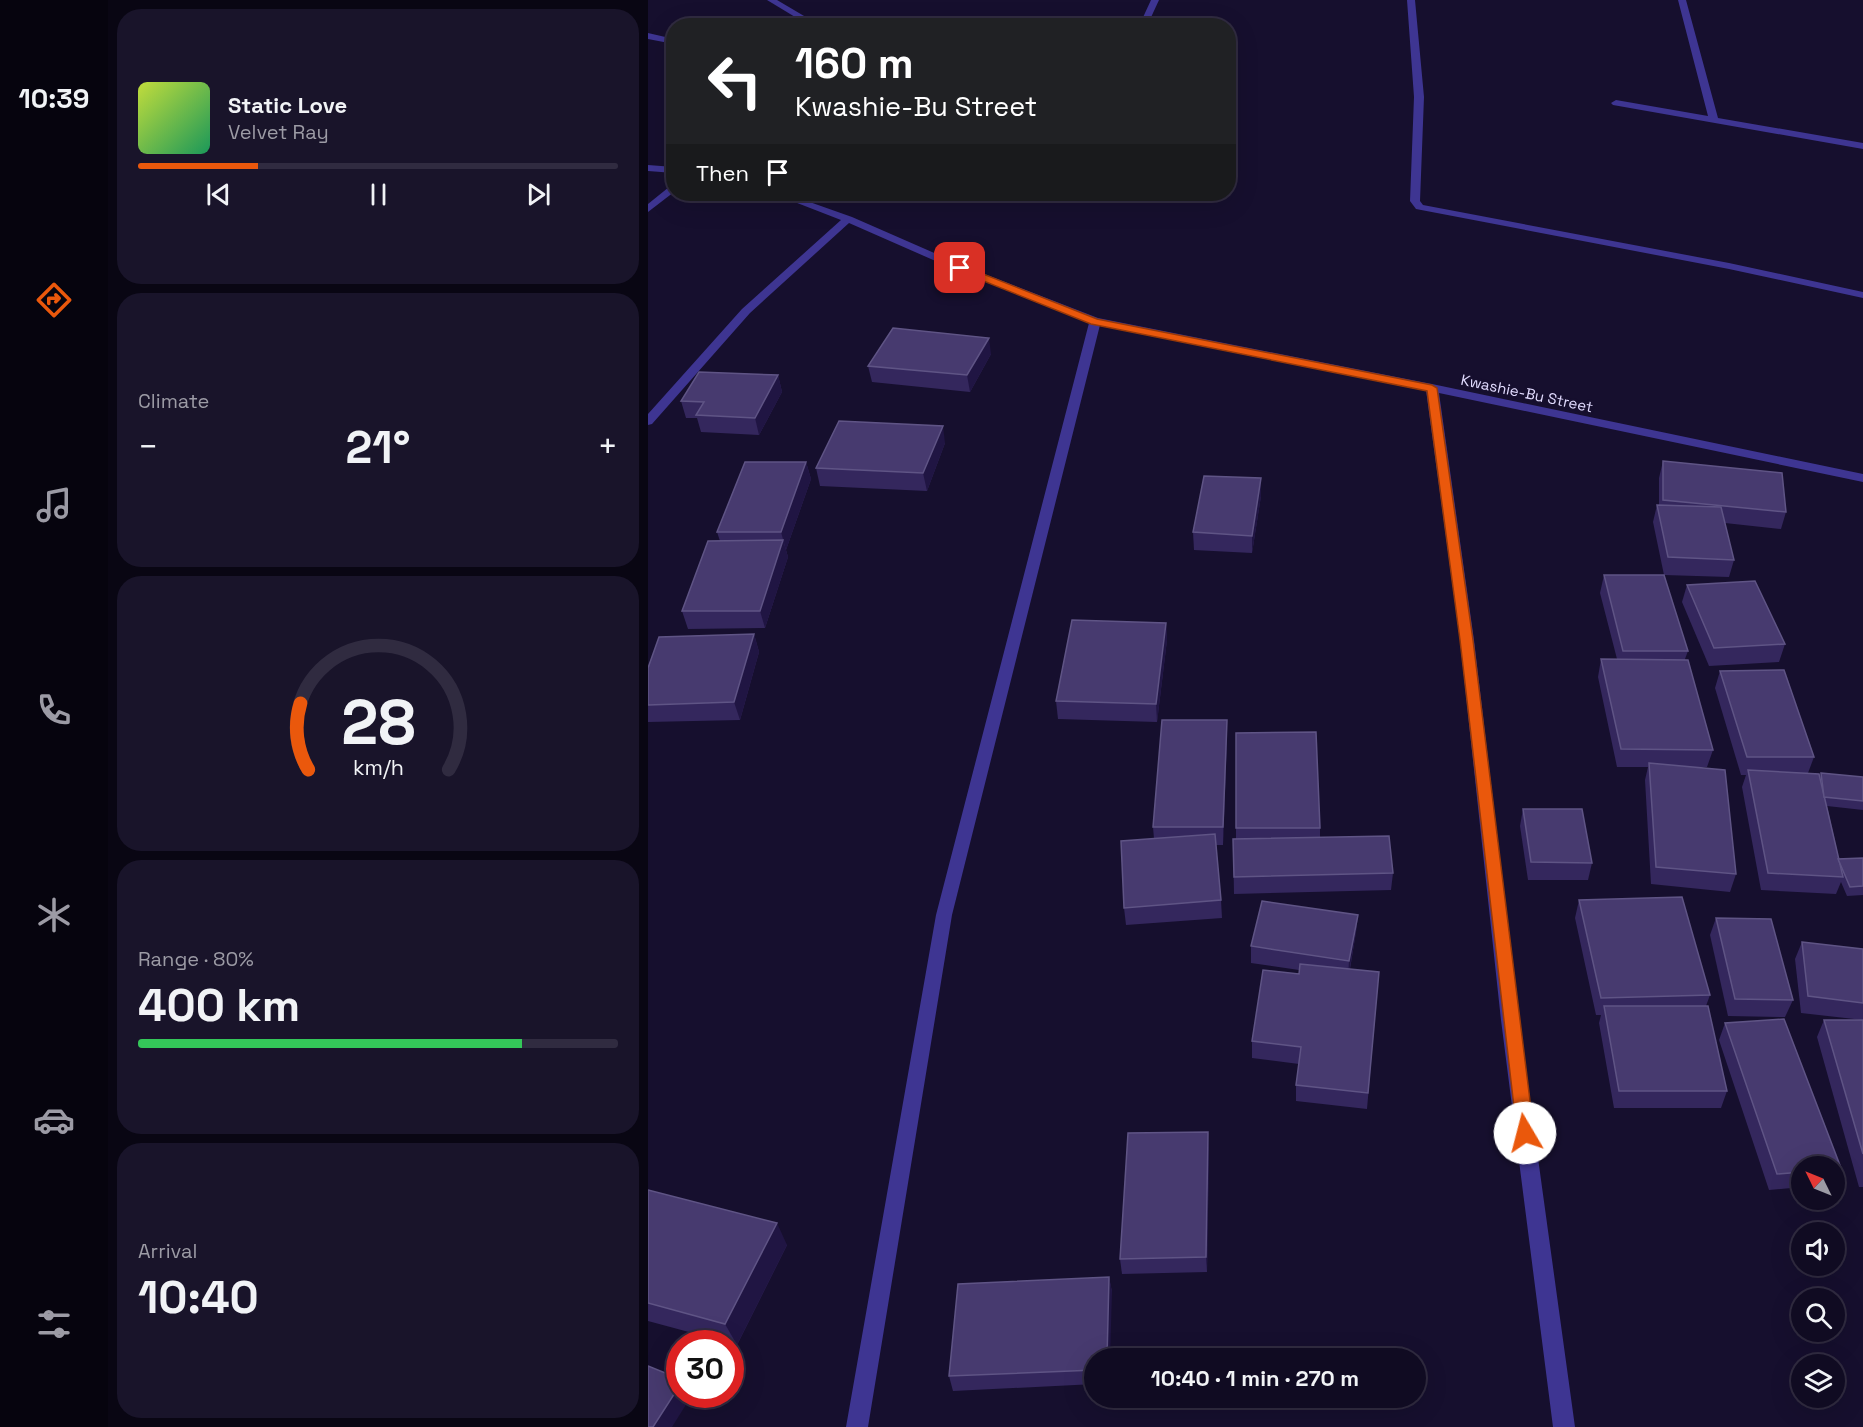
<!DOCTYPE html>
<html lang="en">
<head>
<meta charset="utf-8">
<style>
	:root { --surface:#100b22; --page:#19142a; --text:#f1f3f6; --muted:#9c9ba5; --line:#302b40; --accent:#ea580c }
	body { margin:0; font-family:"Space Grotesk",sans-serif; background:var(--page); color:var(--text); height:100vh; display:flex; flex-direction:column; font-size:22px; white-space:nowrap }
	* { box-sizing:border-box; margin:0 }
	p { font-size:20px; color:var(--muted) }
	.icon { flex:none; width:33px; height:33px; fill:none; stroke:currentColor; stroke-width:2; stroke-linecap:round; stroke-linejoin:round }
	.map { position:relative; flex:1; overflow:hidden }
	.drawer { display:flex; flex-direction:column; gap:9px; padding:9px; background:#090613; width:540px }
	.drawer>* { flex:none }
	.banner { position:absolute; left:18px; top:18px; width:570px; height:183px; border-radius:24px; box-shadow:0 6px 24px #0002,0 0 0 2px var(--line); background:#202124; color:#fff; overflow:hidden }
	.needle { width:39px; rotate:313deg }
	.controls { position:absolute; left:1143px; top:1156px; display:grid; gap:12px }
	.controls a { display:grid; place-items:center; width:54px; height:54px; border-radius:50%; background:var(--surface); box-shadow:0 6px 24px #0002,0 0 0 2px var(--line); font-size:30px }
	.speed { position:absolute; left:18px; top:1330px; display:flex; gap:12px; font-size:30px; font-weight:700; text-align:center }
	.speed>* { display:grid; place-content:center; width:78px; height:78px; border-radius:50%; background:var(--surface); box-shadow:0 6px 24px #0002,0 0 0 2px var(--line); line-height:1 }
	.speed .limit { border:9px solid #d22; background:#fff; color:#111 }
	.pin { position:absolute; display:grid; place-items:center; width:51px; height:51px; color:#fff; margin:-26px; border-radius:12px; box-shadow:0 3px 9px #0006 }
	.me { position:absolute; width:66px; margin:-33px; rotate:352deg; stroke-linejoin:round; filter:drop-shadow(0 0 4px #0008) }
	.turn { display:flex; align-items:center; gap:21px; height:126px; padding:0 30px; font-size:27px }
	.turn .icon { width:78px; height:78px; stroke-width:2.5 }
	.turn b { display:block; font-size:42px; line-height:51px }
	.then { display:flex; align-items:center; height:57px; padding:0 30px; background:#0003; gap:12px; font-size:22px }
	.big { font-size:45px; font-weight:700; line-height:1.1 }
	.drawer .card { flex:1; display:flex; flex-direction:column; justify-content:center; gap:9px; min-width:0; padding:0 21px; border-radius:24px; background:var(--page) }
	.drawer .dial { align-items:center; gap:0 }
	.dial svg { height:156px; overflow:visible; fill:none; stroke:var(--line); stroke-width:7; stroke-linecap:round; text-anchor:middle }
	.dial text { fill:var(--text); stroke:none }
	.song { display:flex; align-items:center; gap:18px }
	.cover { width:72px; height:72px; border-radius:9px; background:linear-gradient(135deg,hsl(70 70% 55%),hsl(150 70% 35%)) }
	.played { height:6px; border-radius:3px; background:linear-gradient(90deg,var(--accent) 25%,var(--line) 25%) }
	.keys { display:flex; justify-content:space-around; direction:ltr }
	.heat { display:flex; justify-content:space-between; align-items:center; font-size:33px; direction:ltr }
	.charge { height:9px; border-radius:4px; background:linear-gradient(90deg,#34c759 80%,var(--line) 0) }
	.trip { position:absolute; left:436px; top:1348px; width:342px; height:60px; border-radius:30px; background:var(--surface); box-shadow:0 6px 24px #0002,0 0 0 2px var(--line); font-weight:700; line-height:60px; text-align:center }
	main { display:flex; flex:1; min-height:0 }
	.tabs { display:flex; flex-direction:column; width:108px; justify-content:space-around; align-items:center; background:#06040e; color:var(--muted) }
	.tabs .icon { width:42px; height:42px }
	.tabs .active { color:var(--accent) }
	.tabs b { font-size:27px; color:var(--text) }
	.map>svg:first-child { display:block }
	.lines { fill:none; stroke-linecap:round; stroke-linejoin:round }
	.street { fill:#3e3592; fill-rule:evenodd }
	.wall { fill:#34275d }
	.shaded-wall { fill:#201543 }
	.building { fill:#473a6f; stroke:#5f5485; stroke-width:1.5 }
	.route { fill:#ea580c; stroke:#983908; stroke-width:1.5 }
	.labels { text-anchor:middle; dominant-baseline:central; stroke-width:5; stroke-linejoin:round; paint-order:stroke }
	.far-street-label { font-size:15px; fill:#e2dcff; stroke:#160f2e }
</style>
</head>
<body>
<main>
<nav class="tabs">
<b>10:39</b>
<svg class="icon active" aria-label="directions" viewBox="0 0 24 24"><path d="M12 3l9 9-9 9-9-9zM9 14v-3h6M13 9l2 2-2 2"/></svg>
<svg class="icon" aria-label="music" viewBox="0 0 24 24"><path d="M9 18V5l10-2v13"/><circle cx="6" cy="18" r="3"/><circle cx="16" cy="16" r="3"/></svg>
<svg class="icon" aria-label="phone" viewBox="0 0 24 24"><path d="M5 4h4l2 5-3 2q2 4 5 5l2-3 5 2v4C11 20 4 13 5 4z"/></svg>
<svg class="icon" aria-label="climate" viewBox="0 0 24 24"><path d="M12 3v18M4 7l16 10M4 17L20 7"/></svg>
<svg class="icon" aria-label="car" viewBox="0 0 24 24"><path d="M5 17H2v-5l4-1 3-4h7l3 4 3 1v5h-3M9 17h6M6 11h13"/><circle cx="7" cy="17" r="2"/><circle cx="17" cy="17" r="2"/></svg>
<svg class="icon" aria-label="filters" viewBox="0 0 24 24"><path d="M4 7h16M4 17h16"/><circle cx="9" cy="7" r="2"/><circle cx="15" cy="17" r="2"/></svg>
</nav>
<section class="drawer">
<div class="card">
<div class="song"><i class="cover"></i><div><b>Static Love</b><p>Velvet Ray</p></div></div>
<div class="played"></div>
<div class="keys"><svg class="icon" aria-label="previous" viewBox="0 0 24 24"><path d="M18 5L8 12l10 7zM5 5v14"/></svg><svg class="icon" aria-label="pause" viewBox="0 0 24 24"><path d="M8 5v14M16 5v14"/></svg><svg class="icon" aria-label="next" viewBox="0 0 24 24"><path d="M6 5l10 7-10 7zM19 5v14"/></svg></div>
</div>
<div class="card"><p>Climate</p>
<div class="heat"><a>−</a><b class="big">21°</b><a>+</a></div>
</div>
<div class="card dial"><svg viewBox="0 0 100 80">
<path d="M14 69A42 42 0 1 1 86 69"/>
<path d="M14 69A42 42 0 0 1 10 35" stroke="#ea580c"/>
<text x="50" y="56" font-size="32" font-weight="700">28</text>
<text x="50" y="72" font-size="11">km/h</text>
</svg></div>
<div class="card"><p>Range · 80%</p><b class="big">400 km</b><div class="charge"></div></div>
<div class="card"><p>Arrival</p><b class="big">10:40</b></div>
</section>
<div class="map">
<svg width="1215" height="1427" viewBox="0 0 1215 1427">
	<rect width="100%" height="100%" fill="#160f2e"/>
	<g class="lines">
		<g class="street">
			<path d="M119 0H129L173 26H162Z"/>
			<path d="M503 0H511L499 26H491Z"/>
			<path d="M759 0H767L776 97 772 201 775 205 1081 263 1215 292V298L1081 269 768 209 762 201 766 97Z"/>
			<path d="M1030 0H1038L1070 118 1215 143V149L965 105 963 103 968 100 1060 116Z"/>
			<path d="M0 33 26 39V44L0 39Z"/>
			<path d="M0 165 26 167V173L0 171Z"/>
			<path d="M26 183V192L0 212V204Z"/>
			<path d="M126 194H139L204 217 316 266 450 318 784 384 1215 474V482L791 393 826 640 871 1020 927 1427H905L853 1020 812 640 778 390 452 325 304 915 220 1427H198L288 915 441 323 308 270 201 223 102 313 4 424 0 425V414L94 309 193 220Z"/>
		</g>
	</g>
	<g class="wall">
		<path d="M343 354 322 392 224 382 220 366Z"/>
		<path d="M130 375 134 392 111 435 53 432 49 418H38L33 401Z"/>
		<path d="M297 443 279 491 172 486 168 468Z"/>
		<path d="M1015 461 1138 512 1133 529 1077 523 1086 560 1081 577 1016 575 1040 651 1037 659 1065 750 1059 767H1047L1088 874 1082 892 1003 884 997 780 1000 767H969L950 677 953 659H969L952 593 956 575H1016L1005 522 1009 505H1011V478Z"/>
		<path d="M158 462 163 479 138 550 140 557 117 628 40 629 34 611 72 541 69 532Z"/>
		<path d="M613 496 604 553 546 550 545 532Z"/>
		<path d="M1039 585 1137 644 1131 662 1061 666 1034 602Z"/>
		<path d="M518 623 519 640 509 722 410 719 408 701Z"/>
		<path d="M106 634 111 652 92 720 0 722V668Z"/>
		<path d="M1072 671 1166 757 1160 773 1172 777 1173 773 1215 777V810L1179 806 1191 859 1215 858V895L1199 896 1193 882 1188 894 1113 890 1094 787 1098 775H1093L1067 688Z"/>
		<path d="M588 733 672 828V837L745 873 743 890 586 894 585 839H588Z"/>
		<path d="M579 738 575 845H568L573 900 574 918 478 925 476 908 506 839 505 827Z"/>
		<path d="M875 809 944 863 940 880H880L872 826Z"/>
		<path d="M931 900 1062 995 1058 1006 1079 1091 1073 1108H966L951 1023 953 1015H948L927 918Z"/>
		<path d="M710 915 708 932 702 969 731 972 719 1109 648 1101V1085L651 1064 604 1058V1041L651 974V970L603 963V946Z"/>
		<path d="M1068 918 1145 1000 1137 1017 1080 1016 1062 935Z"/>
		<path d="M1154 942 1215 949V1187H1211L1169 1037 1176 1020H1215L1153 1013 1147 959Z"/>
		<path d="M1077 1023 1193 1168 1186 1181V1167H1154V1187L1121 1190 1071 1040Z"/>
		<path d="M561 1148 559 1272 474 1274 472 1259Z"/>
		<path d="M0 1190 139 1245 89 1345 0 1321Z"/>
		<path d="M461 1277 464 1292 447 1359V1384L305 1391 301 1376Z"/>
	</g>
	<g class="shaded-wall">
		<path d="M341 338 343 354 322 392 319 375Z"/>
		<path d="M130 375 134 392 111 435 107 418Z"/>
		<path d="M295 426 297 443 279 491 275 473Z"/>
		<path d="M158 462 163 479 138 550 133 532Z"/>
		<path d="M613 478V496L604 553V536Z"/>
		<path d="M135 540 140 557 117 628 112 611Z"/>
		<path d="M518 623 519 640 509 722 508 704Z"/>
		<path d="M106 634 111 652 92 720 86 702Z"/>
		<path d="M579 720V738L575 845V827Z"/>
		<path d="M710 915 708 932 700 978 701 961Z"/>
		<path d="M560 1132 561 1148 559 1272 558 1257Z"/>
		<path d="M129 1223 139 1245 89 1345 77 1324Z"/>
		<path d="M461 1277 464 1292 462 1359H459Z"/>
		<path d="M32 1385V1395H44L24 1427H5Z"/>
	</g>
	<g class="building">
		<path d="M245 328 341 338 319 375 220 366Z"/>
		<path d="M51 372 130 375 107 418 48 415 56 402 33 401Z"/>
		<path d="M191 421 295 426 275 473 168 468Z"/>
		<path d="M1015 461 1134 473 1138 512 1015 500Z"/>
		<path d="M97 462H158L133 532H69Z"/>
		<path d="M556 476 613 478 604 536 545 532Z"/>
		<path d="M1009 505 1073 507 1086 560 1020 557Z"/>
		<path d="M135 540 112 611H34L60 541Z"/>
		<path d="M956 575H1016L1040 651H975Z"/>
		<path d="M1107 581 1137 644 1066 648 1039 585Z"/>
		<path d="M424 620 518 623 508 704 408 701Z"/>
		<path d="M106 634 86 702 0 705V668L11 637Z"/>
		<path d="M953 659 1040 660 1065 750 973 749Z"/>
		<path d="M1136 670 1166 757H1099L1072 671Z"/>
		<path d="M514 720H579L575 827H505Z"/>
		<path d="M668 732 672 828H588V733Z"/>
		<path d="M1001 763 1077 770 1088 874 1008 867Z"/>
		<path d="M1100 770 1171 774 1195 877 1120 873Z"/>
		<path d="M1173 773 1215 777V801L1176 797Z"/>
		<path d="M875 809H934L944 863 883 862Z"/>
		<path d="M567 834 573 900 476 908 473 841Z"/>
		<path d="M741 836 745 873 586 877 585 839Z"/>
		<path d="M1215 858V886L1202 887 1190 859Z"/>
		<path d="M1034 897 1062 995 953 998 931 900Z"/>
		<path d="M614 901 710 915 701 961 603 946Z"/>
		<path d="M1068 918 1123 919 1145 1000 1087 999Z"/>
		<path d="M1154 942 1215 949V1003L1160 996Z"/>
		<path d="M652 964 731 972 720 1093 648 1085 653 1047 604 1041 615 970 651 974Z"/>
		<path d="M956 1006H1060L1079 1091H971Z"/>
		<path d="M1136 1019 1193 1168 1186 1169V1167H1154V1172L1129 1174 1077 1023Z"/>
		<path d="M1176 1020H1215V1154Z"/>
		<path d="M560 1132 558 1257 472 1259 480 1133Z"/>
		<path d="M0 1190 129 1223 77 1324 0 1303Z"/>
		<path d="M461 1277 459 1359H447V1370L301 1376 310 1284Z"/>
		<path d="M0 1366 32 1379V1385L5 1427H0Z"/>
	</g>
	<path class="route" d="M308 266H315L449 319 784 385 789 388 825 640 886 1133 883 1139 877 1141 871 1139 869 1133 812 640 779 391 443 324 308 270Z"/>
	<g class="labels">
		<g class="far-street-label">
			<text transform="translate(879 393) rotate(12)">Kwashie-Bu Street</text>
		</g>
	</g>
</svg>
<div class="controls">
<a><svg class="needle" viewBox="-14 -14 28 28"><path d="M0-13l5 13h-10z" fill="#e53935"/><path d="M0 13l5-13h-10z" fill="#9c9ba5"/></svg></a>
<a><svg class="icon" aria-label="sound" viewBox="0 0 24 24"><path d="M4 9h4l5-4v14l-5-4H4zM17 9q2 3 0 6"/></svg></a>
<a><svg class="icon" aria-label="search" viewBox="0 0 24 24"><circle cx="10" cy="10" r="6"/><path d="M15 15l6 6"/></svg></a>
<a><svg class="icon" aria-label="layers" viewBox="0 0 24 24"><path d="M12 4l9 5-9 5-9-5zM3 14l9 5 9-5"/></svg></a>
</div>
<div class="speed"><div class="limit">30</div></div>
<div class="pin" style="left:312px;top:268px;background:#d93025"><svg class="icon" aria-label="arrive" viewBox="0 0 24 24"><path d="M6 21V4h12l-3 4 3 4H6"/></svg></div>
<svg class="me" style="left:877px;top:1133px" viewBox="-20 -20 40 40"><circle r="19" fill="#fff"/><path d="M0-13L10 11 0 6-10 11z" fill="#ea580c"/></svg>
<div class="trip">10:40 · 1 min · 270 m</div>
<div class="banner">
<div class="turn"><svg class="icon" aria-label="left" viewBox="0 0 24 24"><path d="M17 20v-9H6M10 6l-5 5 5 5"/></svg><div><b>160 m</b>Kwashie-Bu Street</div></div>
<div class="then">Then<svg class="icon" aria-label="arrive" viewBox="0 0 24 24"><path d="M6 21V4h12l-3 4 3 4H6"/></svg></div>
</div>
</div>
</main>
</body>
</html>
